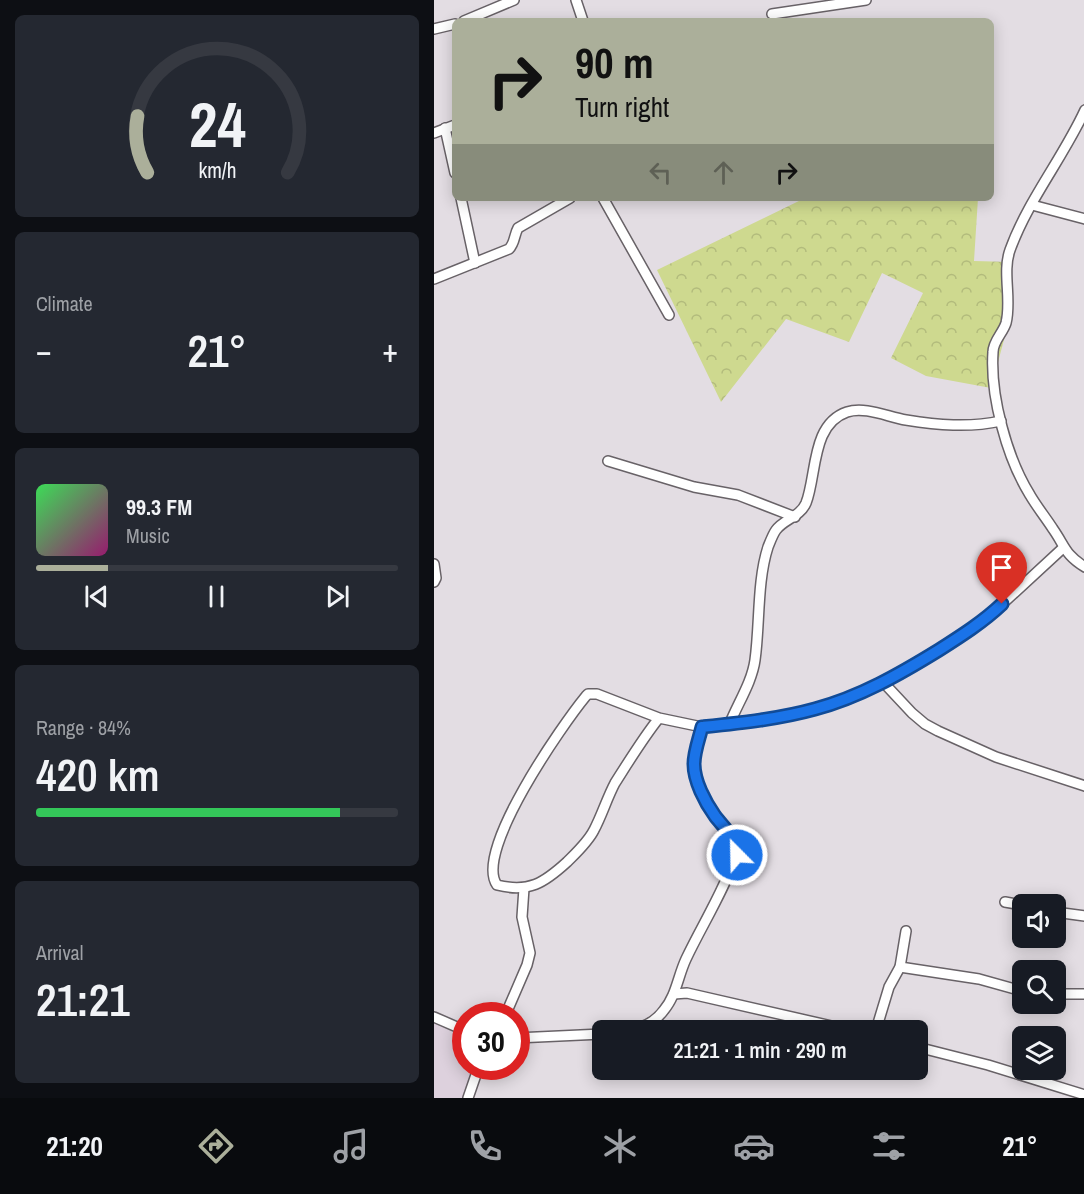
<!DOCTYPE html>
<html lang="en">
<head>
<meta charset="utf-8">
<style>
	:root { --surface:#171b24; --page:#242831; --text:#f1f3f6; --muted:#9ea1a6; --line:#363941; --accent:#abaf9a }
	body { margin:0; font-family:"Archivo Narrow",sans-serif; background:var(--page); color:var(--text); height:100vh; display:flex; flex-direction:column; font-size:22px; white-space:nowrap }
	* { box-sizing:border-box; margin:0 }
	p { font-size:20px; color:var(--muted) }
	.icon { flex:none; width:33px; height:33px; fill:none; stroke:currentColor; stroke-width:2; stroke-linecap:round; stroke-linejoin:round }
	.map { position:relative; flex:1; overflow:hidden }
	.drawer { display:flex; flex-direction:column; gap:15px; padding:15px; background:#0d0f14; width:434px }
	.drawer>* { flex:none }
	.banner { position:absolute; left:18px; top:18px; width:542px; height:183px; border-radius:9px; box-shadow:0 3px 15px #0003; background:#abaf9a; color:#111; overflow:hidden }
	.controls { position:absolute; left:578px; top:894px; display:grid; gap:12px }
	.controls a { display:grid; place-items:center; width:54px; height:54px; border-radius:9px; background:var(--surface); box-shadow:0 3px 15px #0003; font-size:30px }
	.speed { position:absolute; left:18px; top:1002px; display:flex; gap:12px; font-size:30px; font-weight:700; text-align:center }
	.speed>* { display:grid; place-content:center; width:78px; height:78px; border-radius:50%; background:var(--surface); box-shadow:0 3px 15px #0003; line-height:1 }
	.speed .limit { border:9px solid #d22; background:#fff; color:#111 }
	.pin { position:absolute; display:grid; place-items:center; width:51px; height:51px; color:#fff; margin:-62px -26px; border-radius:50% 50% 50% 0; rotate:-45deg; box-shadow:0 0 6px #0007 }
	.pin .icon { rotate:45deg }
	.me { position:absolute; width:66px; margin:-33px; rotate:337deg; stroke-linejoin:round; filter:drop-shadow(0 0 4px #0008) }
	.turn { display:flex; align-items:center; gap:21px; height:126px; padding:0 24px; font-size:27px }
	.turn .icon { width:78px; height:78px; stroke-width:2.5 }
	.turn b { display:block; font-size:42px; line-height:51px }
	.lanes { display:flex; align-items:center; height:57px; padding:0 24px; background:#0003; justify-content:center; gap:30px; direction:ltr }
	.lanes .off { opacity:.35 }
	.big { font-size:45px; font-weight:600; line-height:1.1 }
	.drawer .widget { flex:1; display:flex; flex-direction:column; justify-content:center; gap:9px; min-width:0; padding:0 21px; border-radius:9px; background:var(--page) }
	.drawer .dial { align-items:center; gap:0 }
	.dial svg { height:156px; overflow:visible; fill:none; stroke:var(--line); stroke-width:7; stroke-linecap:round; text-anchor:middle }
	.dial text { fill:var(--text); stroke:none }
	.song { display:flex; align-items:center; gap:18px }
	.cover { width:72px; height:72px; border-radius:9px; background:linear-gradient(135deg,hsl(130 70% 55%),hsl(320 70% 35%)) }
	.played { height:6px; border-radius:3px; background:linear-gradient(90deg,var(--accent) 20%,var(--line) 20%) }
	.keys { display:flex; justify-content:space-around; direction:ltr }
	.heat { display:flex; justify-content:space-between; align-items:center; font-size:33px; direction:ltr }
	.charge { height:9px; border-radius:4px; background:linear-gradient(90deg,#34c759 84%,var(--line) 0) }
	.trip { position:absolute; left:158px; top:1020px; width:336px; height:60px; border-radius:9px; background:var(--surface); box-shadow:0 3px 15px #0003; font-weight:600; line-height:60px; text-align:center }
	.tabs { display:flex; height:96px; justify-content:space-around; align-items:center; background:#090b0e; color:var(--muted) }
	.tabs .icon { width:42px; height:42px }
	.tabs .active { color:var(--accent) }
	.tabs b { font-size:27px; color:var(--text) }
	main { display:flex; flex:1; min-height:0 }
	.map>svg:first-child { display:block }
	.built { fill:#ddd1dd }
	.forest { fill:url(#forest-crowns) }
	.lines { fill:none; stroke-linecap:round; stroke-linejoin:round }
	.minor-casing { stroke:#686267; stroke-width:12 }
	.minor { stroke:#fff; stroke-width:9 }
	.route-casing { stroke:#114b97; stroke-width:15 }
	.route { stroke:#1a73e8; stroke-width:10 }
</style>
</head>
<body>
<main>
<section class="drawer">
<div class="widget dial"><svg viewBox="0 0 100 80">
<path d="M14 69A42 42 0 1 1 86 69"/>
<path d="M14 69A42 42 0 0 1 9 40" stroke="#abaf9a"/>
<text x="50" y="56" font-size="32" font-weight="700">24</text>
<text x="50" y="72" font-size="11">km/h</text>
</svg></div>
<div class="widget"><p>Climate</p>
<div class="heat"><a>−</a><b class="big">21°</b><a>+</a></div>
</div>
<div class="widget">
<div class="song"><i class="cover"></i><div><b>99.3 FM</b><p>Music</p></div></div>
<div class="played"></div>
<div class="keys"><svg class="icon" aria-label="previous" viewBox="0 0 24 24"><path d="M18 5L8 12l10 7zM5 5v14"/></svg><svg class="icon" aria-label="pause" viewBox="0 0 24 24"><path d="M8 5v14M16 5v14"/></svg><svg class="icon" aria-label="next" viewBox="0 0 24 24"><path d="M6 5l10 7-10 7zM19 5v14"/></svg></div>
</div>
<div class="widget"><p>Range · 84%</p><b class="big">420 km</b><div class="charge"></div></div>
<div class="widget"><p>Arrival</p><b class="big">21:21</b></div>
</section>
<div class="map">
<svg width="651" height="1098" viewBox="0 0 651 1098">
	<defs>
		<pattern id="forest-crowns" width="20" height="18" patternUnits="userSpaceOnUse" patternTransform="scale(1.5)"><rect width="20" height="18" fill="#ced98f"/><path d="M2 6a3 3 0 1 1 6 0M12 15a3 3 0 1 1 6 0" fill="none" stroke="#b2bb7c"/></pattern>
	</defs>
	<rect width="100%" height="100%" fill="#e3dde3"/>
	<path class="built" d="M0 1023 31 1037 32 1066 39 1067 31 1098H0Z"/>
	<path class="forest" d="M371 198H544L540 261 577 262 574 325 557 388 492 376 457 358 489 293 448 273 415 342 352 319 287 402 223 270Z"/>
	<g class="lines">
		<g class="minor-casing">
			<g id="minor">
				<path d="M142 0 149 21"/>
				<path d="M338 14 432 0"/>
				<path d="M30 21 80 0"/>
				<path d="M0 29 21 24"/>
				<path d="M651 110C629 158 594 200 576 250 568 272 578 300 572 323 569 333 559 341 559 352 556 396 573 458 596 495 603 507 612 518 619 529 631 546 631 555 651 567"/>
				<path d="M11 128 21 173"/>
				<path d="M0 133 21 125"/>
				<path d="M27 198 41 263"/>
				<path d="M169 198 235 315"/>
				<path d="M598 205 651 219"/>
				<path d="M0 279 75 249C81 243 80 235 84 228L136 198"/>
				<path d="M174 461 260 487 304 495 361 517"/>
				<path d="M0 564 2 578 0 582"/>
				<path d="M449 682 478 713 491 724 504 731 562 757 651 786"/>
				<path d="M225 718C209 738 195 761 181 783 173 798 168 815 160 830 154 842 143 852 133 862 110 883 95 893 63 885 39 852 129 724 152 696L154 694H163L225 718 268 727"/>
				<path d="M296 723 349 717 382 709 414 699 446 684 484 663 553 618 629 548"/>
				<path d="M571 902 588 905"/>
				<path d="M621 912 651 916"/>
				<path d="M466 967 545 979 588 991"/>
				<path d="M240 994 253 993 415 1030"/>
				<path d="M621 994H651"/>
				<path d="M71 1016 93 965 96 953 88 917 90 888"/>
				<path d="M0 1017 32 1031"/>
				<path d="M195 1030C209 1028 222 1021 230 1010 242 996 244 976 252 959 268 925 290 891 302 855 304 839 290 828 281 816 271 801 260 782 260 764 260 752 265 739 268 727L296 723C304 703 318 682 321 660 326 624 323 581 334 547 336 542 339 534 342 530 350 519 366 517 372 503 383 475 377 424 413 412 431 406 454 417 472 420 503 425 535 428 567 421"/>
				<path d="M442 1030 455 987 466 967 472 931"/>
				<path d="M82 1038 168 1034"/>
				<path d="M483 1047 554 1065 651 1095"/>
				<path d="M34 1098 45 1066"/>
			</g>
		</g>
		<use href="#minor" class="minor"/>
	</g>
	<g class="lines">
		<g class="route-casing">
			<path id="route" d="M303 855C304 839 290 828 281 816 271 802 260 781 260 764 260 752 265 739 268 727 306 723 345 719 381 709 426 697 466 674 505 650 527 636 549 622 568 604"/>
		</g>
		<use href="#route" class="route"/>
	</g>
</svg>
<div class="controls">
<a><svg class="icon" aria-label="sound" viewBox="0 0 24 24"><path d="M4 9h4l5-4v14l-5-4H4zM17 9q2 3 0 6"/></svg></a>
<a><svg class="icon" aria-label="search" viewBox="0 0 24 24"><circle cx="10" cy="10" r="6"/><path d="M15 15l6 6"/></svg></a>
<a><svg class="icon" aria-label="layers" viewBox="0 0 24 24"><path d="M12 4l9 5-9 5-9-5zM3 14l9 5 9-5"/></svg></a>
</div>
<div class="speed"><div class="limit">30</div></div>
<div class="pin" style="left:568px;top:604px;background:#d93025"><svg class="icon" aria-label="arrive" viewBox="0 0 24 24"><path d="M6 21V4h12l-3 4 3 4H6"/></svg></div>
<svg class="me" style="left:303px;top:855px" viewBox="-20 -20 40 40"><circle r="17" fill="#1a73e8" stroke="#fff" stroke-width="3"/><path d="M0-11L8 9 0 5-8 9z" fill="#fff"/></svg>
<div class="trip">21:21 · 1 min · 290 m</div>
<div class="banner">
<div class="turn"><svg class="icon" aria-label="right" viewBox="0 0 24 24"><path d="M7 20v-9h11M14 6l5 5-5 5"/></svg><div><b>90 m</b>Turn right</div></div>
<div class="lanes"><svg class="icon off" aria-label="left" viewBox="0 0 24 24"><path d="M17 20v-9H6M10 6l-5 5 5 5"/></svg><svg class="icon off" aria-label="ahead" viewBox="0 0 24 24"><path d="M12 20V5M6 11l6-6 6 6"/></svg><svg class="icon" aria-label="right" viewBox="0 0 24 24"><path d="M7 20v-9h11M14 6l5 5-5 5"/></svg></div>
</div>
</div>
</main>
<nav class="tabs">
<b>21:20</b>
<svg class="icon active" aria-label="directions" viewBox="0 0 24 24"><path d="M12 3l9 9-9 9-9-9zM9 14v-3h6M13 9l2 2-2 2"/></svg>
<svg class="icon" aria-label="music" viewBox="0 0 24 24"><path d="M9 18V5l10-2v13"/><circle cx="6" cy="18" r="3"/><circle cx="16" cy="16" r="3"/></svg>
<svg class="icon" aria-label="phone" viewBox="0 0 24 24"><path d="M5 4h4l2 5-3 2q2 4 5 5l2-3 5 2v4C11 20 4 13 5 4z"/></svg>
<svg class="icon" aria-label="climate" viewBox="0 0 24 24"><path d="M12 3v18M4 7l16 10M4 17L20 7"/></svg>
<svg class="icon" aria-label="car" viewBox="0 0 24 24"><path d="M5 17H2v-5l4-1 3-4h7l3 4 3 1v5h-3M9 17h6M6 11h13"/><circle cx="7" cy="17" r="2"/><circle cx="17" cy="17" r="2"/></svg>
<svg class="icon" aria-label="filters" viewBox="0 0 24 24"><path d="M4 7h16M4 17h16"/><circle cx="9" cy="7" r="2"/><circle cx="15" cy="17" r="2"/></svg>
<b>21°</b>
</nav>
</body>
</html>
